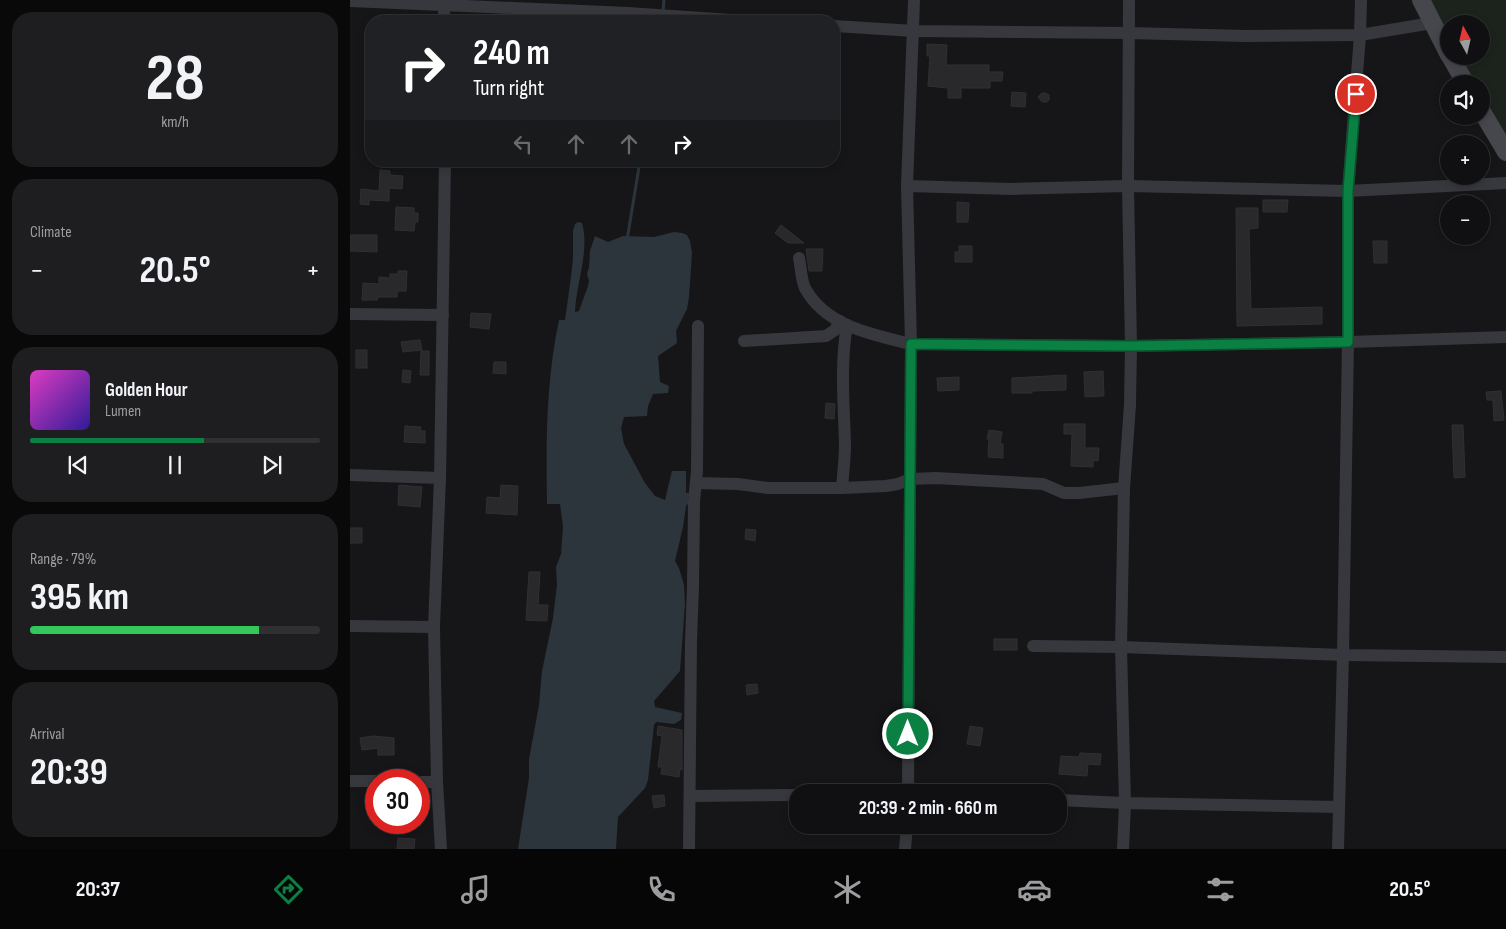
<!DOCTYPE html>
<html lang="en">
<head>
<meta charset="utf-8">
<style>
	:root { --surface:#101012; --page:#1e1e20; --text:#f1f3f6; --muted:#9c9d9f; --line:#303032; --accent:#0b8043 }
	body { margin:0; font-family:"Sofia Sans Condensed",sans-serif; background:var(--page); color:var(--text); height:100vh; display:flex; flex-direction:column; font-size:19px; white-space:nowrap }
	* { box-sizing:border-box; margin:0 }
	p { font-size:16px; color:var(--muted) }
	.icon { flex:none; width:28px; height:28px; fill:none; stroke:currentColor; stroke-width:2; stroke-linecap:round; stroke-linejoin:round }
	.map { position:relative; flex:1; overflow:hidden }
	.details { display:flex; flex-direction:column; gap:12px; padding:12px; background:#09090a; width:350px }
	.details>* { flex:none }
	.banner { position:absolute; left:15px; top:15px; width:475px; height:152px; border-radius:20px; box-shadow:0 2px 8px #0003,0 0 0 1px var(--line); background:#202124; color:#fff; overflow:hidden }
	.needle { width:32px; rotate:352deg }
	.tools { position:absolute; left:1090px; top:15px; display:grid; gap:10px }
	.tools a { display:grid; place-items:center; width:50px; height:50px; border-radius:50%; background:var(--surface); box-shadow:0 2px 8px #0003,0 0 0 1px var(--line); font-size:25px }
	.speed { position:absolute; left:15px; top:769px; display:flex; gap:10px; font-size:25px; font-weight:700; text-align:center }
	.speed>* { display:grid; place-content:center; width:65px; height:65px; border-radius:50%; background:var(--surface); box-shadow:0 2px 8px #0003,0 0 0 1px var(--line); line-height:1 }
	.speed .limit { border:8px solid #d22; background:#fff; color:#111 }
	.pin { position:absolute; display:grid; place-items:center; width:42px; height:42px; color:#fff; margin:-21px; border:2px solid #fff; border-radius:50%; box-shadow:0 1px 5px #0007 }
	.me { position:absolute; width:55px; margin:-28px; rotate:0deg; stroke-linejoin:round; filter:drop-shadow(0 0 4px #0008) }
	.turn { display:flex; align-items:center; gap:18px; height:105px; padding:0 25px; font-size:22px }
	.turn .icon { width:65px; height:65px; stroke-width:2.5 }
	.turn b { display:block; font-size:35px; line-height:42px }
	.lanes { display:flex; align-items:center; height:48px; padding:0 25px; background:#0003; justify-content:center; gap:25px; direction:ltr }
	.lanes .off { opacity:.35 }
	.big { font-size:38px; font-weight:700; line-height:1.1 }
	.details .tile { flex:1; display:flex; flex-direction:column; justify-content:center; gap:8px; min-width:0; padding:0 18px; border-radius:20px; background:var(--page) }
	.details .dial { align-items:center; gap:0 }
	.dial b { font-size:65px; line-height:1 }
	.song { display:flex; align-items:center; gap:15px }
	.cover { width:60px; height:60px; border-radius:8px; background:linear-gradient(135deg,hsl(310 70% 55%),hsl(250 70% 35%)) }
	.played { height:5px; border-radius:2px; background:linear-gradient(90deg,var(--accent) 60%,var(--line) 60%) }
	.keys { display:flex; justify-content:space-around; direction:ltr }
	.heat { display:flex; justify-content:space-between; align-items:center; font-size:28px; direction:ltr }
	.charge { height:8px; border-radius:4px; background:linear-gradient(90deg,#34c759 79%,var(--line) 0) }
	.trip { position:absolute; left:439px; top:784px; width:278px; height:50px; border-radius:20px; background:var(--surface); box-shadow:0 2px 8px #0003,0 0 0 1px var(--line); font-weight:700; line-height:50px; text-align:center }
	.menu { display:flex; height:80px; justify-content:space-around; align-items:center; background:#060607; color:var(--muted) }
	.menu .icon { width:35px; height:35px }
	.menu .current { color:var(--accent) }
	.menu b { font-size:22px; color:var(--text) }
	main { display:flex; flex:1; min-height:0 }
	.map>svg:first-child { display:block }
	.green { fill:#1c231d }
	.water { fill:#2c353c }
	.lines { fill:none; stroke-linecap:round; stroke-linejoin:round }
	.stream { stroke:#2c353c; stroke-width:3 }
	.building { fill:#29292c; stroke:#303034 }
	.street { stroke:#37383d; stroke-width:12 }
	.secondary { stroke:#45474d; stroke-width:18 }
	.route-casing { stroke:#07532c; stroke-width:12 }
	.route { stroke:#0b8043; stroke-width:9 }
</style>
</head>
<body>
<main>
<section class="details">
<div class="tile dial"><b>28</b><p>km/h</p></div>
<div class="tile"><p>Climate</p>
<div class="heat"><a>−</a><b class="big">20.5°</b><a>+</a></div>
</div>
<div class="tile">
<div class="song"><i class="cover"></i><div><b>Golden Hour</b><p>Lumen</p></div></div>
<div class="played"></div>
<div class="keys"><svg class="icon" aria-label="previous" viewBox="0 0 24 24"><path d="M18 5L8 12l10 7zM5 5v14"/></svg><svg class="icon" aria-label="pause" viewBox="0 0 24 24"><path d="M8 5v14M16 5v14"/></svg><svg class="icon" aria-label="next" viewBox="0 0 24 24"><path d="M6 5l10 7-10 7zM19 5v14"/></svg></div>
</div>
<div class="tile"><p>Range · 79%</p><b class="big">395 km</b><div class="charge"></div></div>
<div class="tile"><p>Arrival</p><b class="big">20:39</b></div>
</section>
<div class="map">
<svg width="1156" height="849" viewBox="0 0 1156 849">
	<rect width="100%" height="100%" fill="#161618"/>
	<path class="green" d="M1071 0H1156V152L1131 110V84H1116L1100 56H1131V24H1099V55Z"/>
	<path class="water" d="M228 222 232 223C240 250 226 284 225 312L229 311 238 286 239 281 237 274 239 267 240 251 245 236 258 242 273 236 304 237 324 232 332 233 337 235 340 241 342 253 339 297 337 309 326 331 327 343 308 356 310 382 319 386 318 393 303 394 298 406 297 416 274 417 271 428 274 444 295 483 305 496 315 500 322 471H336V493H339L338 504 336 506 333 527 325 561 329 568 334 585 335 604 330 671 304 701 305 707 332 713 331 720 324 724 306 722 304 725 298 780 295 788 268 817 266 849H168L179 778V759L189 705 192 671 203 618 207 585 206 567 211 554 213 526 210 504H197C196 441 196 382 209 320H215L221 277 223 259V231L225 224Z"/>
	<g class="lines">
		<g class="stream">
			<path d="M313 12 314 0"/>
			<path d="M277 240 290 161"/>
		</g>
	</g>
	<g class="building">
		<path d="M577 44 597 45 596 65H639V72H653L652 81H640V88H611V98H598V88L578 86 580 56H577Z"/>
		<path d="M662 92 676 93 675 107 661 106Z"/>
		<path d="M692 93H695L699 95V100L697 102H692L688 97Z"/>
		<path d="M30 170 40 171V175L53 176 52 189 39 188V201L19 200V205L10 204 11 189 29 191Z"/>
		<path d="M913 200H938L937 212H913Z"/>
		<path d="M607 202 619 203 618 222H607Z"/>
		<path d="M46 207 64 208V213H68V222H65L64 231 45 230Z"/>
		<path d="M886 208H908V228L899 229 901 309 972 307V324L887 326Z"/>
		<path d="M431 225 454 243H438L425 233Z"/>
		<path d="M0 235H27V252L0 251Z"/>
		<path d="M1023 241H1037V263H1024Z"/>
		<path d="M609 246H622V262H605V252H609Z"/>
		<path d="M456 249H473L472 271H459Z"/>
		<path d="M48 271H57L56 291H47V297H28L27 300H12L13 283 29 284V277L40 278V274H48Z"/>
		<path d="M121 313 141 314 139 329 120 327Z"/>
		<path d="M70 340 72 350 53 352 51 342Z"/>
		<rect x="6" y="350" width="11" height="18"/>
		<path d="M71 351H79V375H70Z"/>
		<path d="M144 362H156V374L143 373Z"/>
		<path d="M53 370 61 371 60 383 52 382Z"/>
		<path d="M753 371 754 396 735 397 734 372Z"/>
		<path d="M716 375V390L682 391V393H662V378Z"/>
		<path d="M609 377V390L588 391 587 378Z"/>
		<path d="M1151 391 1154 420 1144 421 1143 400H1137L1136 392Z"/>
		<path d="M476 403 485 404 484 419 475 418Z"/>
		<path d="M714 424H735V448H749L748 461 743 460V467L721 466 722 434H714Z"/>
		<path d="M1102 425H1113L1115 477 1104 478Z"/>
		<path d="M55 426 71 427 70 431H75V443L54 442Z"/>
		<path d="M639 430 652 432 650 444H653V458L638 457 639 439H637Z"/>
		<path d="M49 485 72 487 70 507 48 505Z"/>
		<path d="M151 485 168 486 167 515 136 513 137 497 150 498Z"/>
		<rect x="0" y="528" width="12" height="15"/>
		<path d="M396 529 406 530 405 541 395 539Z"/>
		<path d="M179 572H190L188 605H198L197 621 176 620Z"/>
		<rect x="644" y="639" width="23" height="11"/>
		<path d="M407 684 408 693 397 695 396 685Z"/>
		<path d="M308 726 332 730V770L330 769 329 777 311 774 312 767H308L312 736 307 735Z"/>
		<path d="M620 726 633 728 630 746 617 744Z"/>
		<path d="M23 736 44 738V755H28V748L12 750 10 738Z"/>
		<path d="M730 753 751 754 750 765 738 764 737 776 709 774 711 756 729 757Z"/>
		<path d="M314 795 315 806 304 808 302 796Z"/>
		<path d="M48 838 65 839 64 849H47Z"/>
	</g>
	<g class="lines">
		<g class="street">
			<path d="M0 1 278 13 396 21"/>
			<path d="M94 5V21"/>
			<path d="M484 26 564 31 779 33 895 36 1010 35 1082 23"/>
			<path d="M557 186 661 189 778 186 998 191 1156 183"/>
			<path d="M449 258C451 267 451 280 455 288 475 326 523 335 561 344L781 346 998 342 1156 337"/>
			<path d="M0 314 93 315"/>
			<path d="M394 341 476 336 485 330 490 321"/>
			<path d="M0 475 90 478"/>
			<path d="M346 483 388 484 418 488H492L536 486 548 484 560 479 586 478 693 484 714 493H729L774 488"/>
			<path d="M492 488C493 474 495 459 495 445 494 405 490 365 497 325"/>
			<path d="M0 626 84 627"/>
			<path d="M683 646 771 647 993 655 1156 657"/>
			<path d="M0 781H26"/>
			<path d="M69 782H87"/>
			<path d="M558 792 561 344 557 186 564 0"/>
			<path d="M341 796 448 795"/>
			<path d="M708 800 775 803 989 807"/>
			<path d="M91 849 87 782 84 627 90 478 95 161"/>
			<path d="M339 849 341 641 343 586 344 502 347 471 348 326"/>
			<path d="M555 849 557 825"/>
			<path d="M773 849 775 803 771 647 774 488 780 405 781 346 778 186 779 0"/>
			<path d="M988 849 993 655 998 342V191L1010 35 1011 0"/>
		</g>
		<g class="secondary">
			<path d="M1071 0 1099 55"/>
			<path d="M1100 56 1116 84"/>
			<path d="M1131 110 1156 152"/>
		</g>
	</g>
	<g class="lines">
		<g class="route-casing">
			<path id="route" d="M558 734 561 344 781 346 998 342V191L1006 94"/>
		</g>
		<use href="#route" class="route"/>
	</g>
</svg>
<div class="tools">
<a><svg class="needle" viewBox="-14 -14 28 28"><path d="M0-13l5 13h-10z" fill="#e53935"/><path d="M0 13l5-13h-10z" fill="#9c9d9f"/></svg></a>
<a><svg class="icon" aria-label="sound" viewBox="0 0 24 24"><path d="M4 9h4l5-4v14l-5-4H4zM17 9q2 3 0 6"/></svg></a>
<a>+</a>
<a>−</a>
</div>
<div class="speed"><div class="limit">30</div></div>
<div class="pin" style="left:1006px;top:94px;background:#d93025"><svg class="icon" aria-label="arrive" viewBox="0 0 24 24"><path d="M6 21V4h12l-3 4 3 4H6"/></svg></div>
<svg class="me" style="left:558px;top:734px" viewBox="-20 -20 40 40"><circle r="17" fill="#0b8043" stroke="#fff" stroke-width="3"/><path d="M0-11L8 9 0 5-8 9z" fill="#fff"/></svg>
<div class="trip">20:39 · 2 min · 660 m</div>
<div class="banner">
<div class="turn"><svg class="icon" aria-label="right" viewBox="0 0 24 24"><path d="M7 20v-9h11M14 6l5 5-5 5"/></svg><div><b>240 m</b>Turn right</div></div>
<div class="lanes"><svg class="icon off" aria-label="left" viewBox="0 0 24 24"><path d="M17 20v-9H6M10 6l-5 5 5 5"/></svg><svg class="icon off" aria-label="ahead" viewBox="0 0 24 24"><path d="M12 20V5M6 11l6-6 6 6"/></svg><svg class="icon off" aria-label="ahead" viewBox="0 0 24 24"><path d="M12 20V5M6 11l6-6 6 6"/></svg><svg class="icon" aria-label="right" viewBox="0 0 24 24"><path d="M7 20v-9h11M14 6l5 5-5 5"/></svg></div>
</div>
</div>
</main>
<nav class="menu">
<b>20:37</b>
<svg class="icon current" aria-label="directions" viewBox="0 0 24 24"><path d="M12 3l9 9-9 9-9-9zM9 14v-3h6M13 9l2 2-2 2"/></svg>
<svg class="icon" aria-label="music" viewBox="0 0 24 24"><path d="M9 18V5l10-2v13"/><circle cx="6" cy="18" r="3"/><circle cx="16" cy="16" r="3"/></svg>
<svg class="icon" aria-label="phone" viewBox="0 0 24 24"><path d="M5 4h4l2 5-3 2q2 4 5 5l2-3 5 2v4C11 20 4 13 5 4z"/></svg>
<svg class="icon" aria-label="climate" viewBox="0 0 24 24"><path d="M12 3v18M4 7l16 10M4 17L20 7"/></svg>
<svg class="icon" aria-label="car" viewBox="0 0 24 24"><path d="M5 17H2v-5l4-1 3-4h7l3 4 3 1v5h-3M9 17h6M6 11h13"/><circle cx="7" cy="17" r="2"/><circle cx="17" cy="17" r="2"/></svg>
<svg class="icon" aria-label="filters" viewBox="0 0 24 24"><path d="M4 7h16M4 17h16"/><circle cx="9" cy="7" r="2"/><circle cx="15" cy="17" r="2"/></svg>
<b>20.5°</b>
</nav>
</body>
</html>
